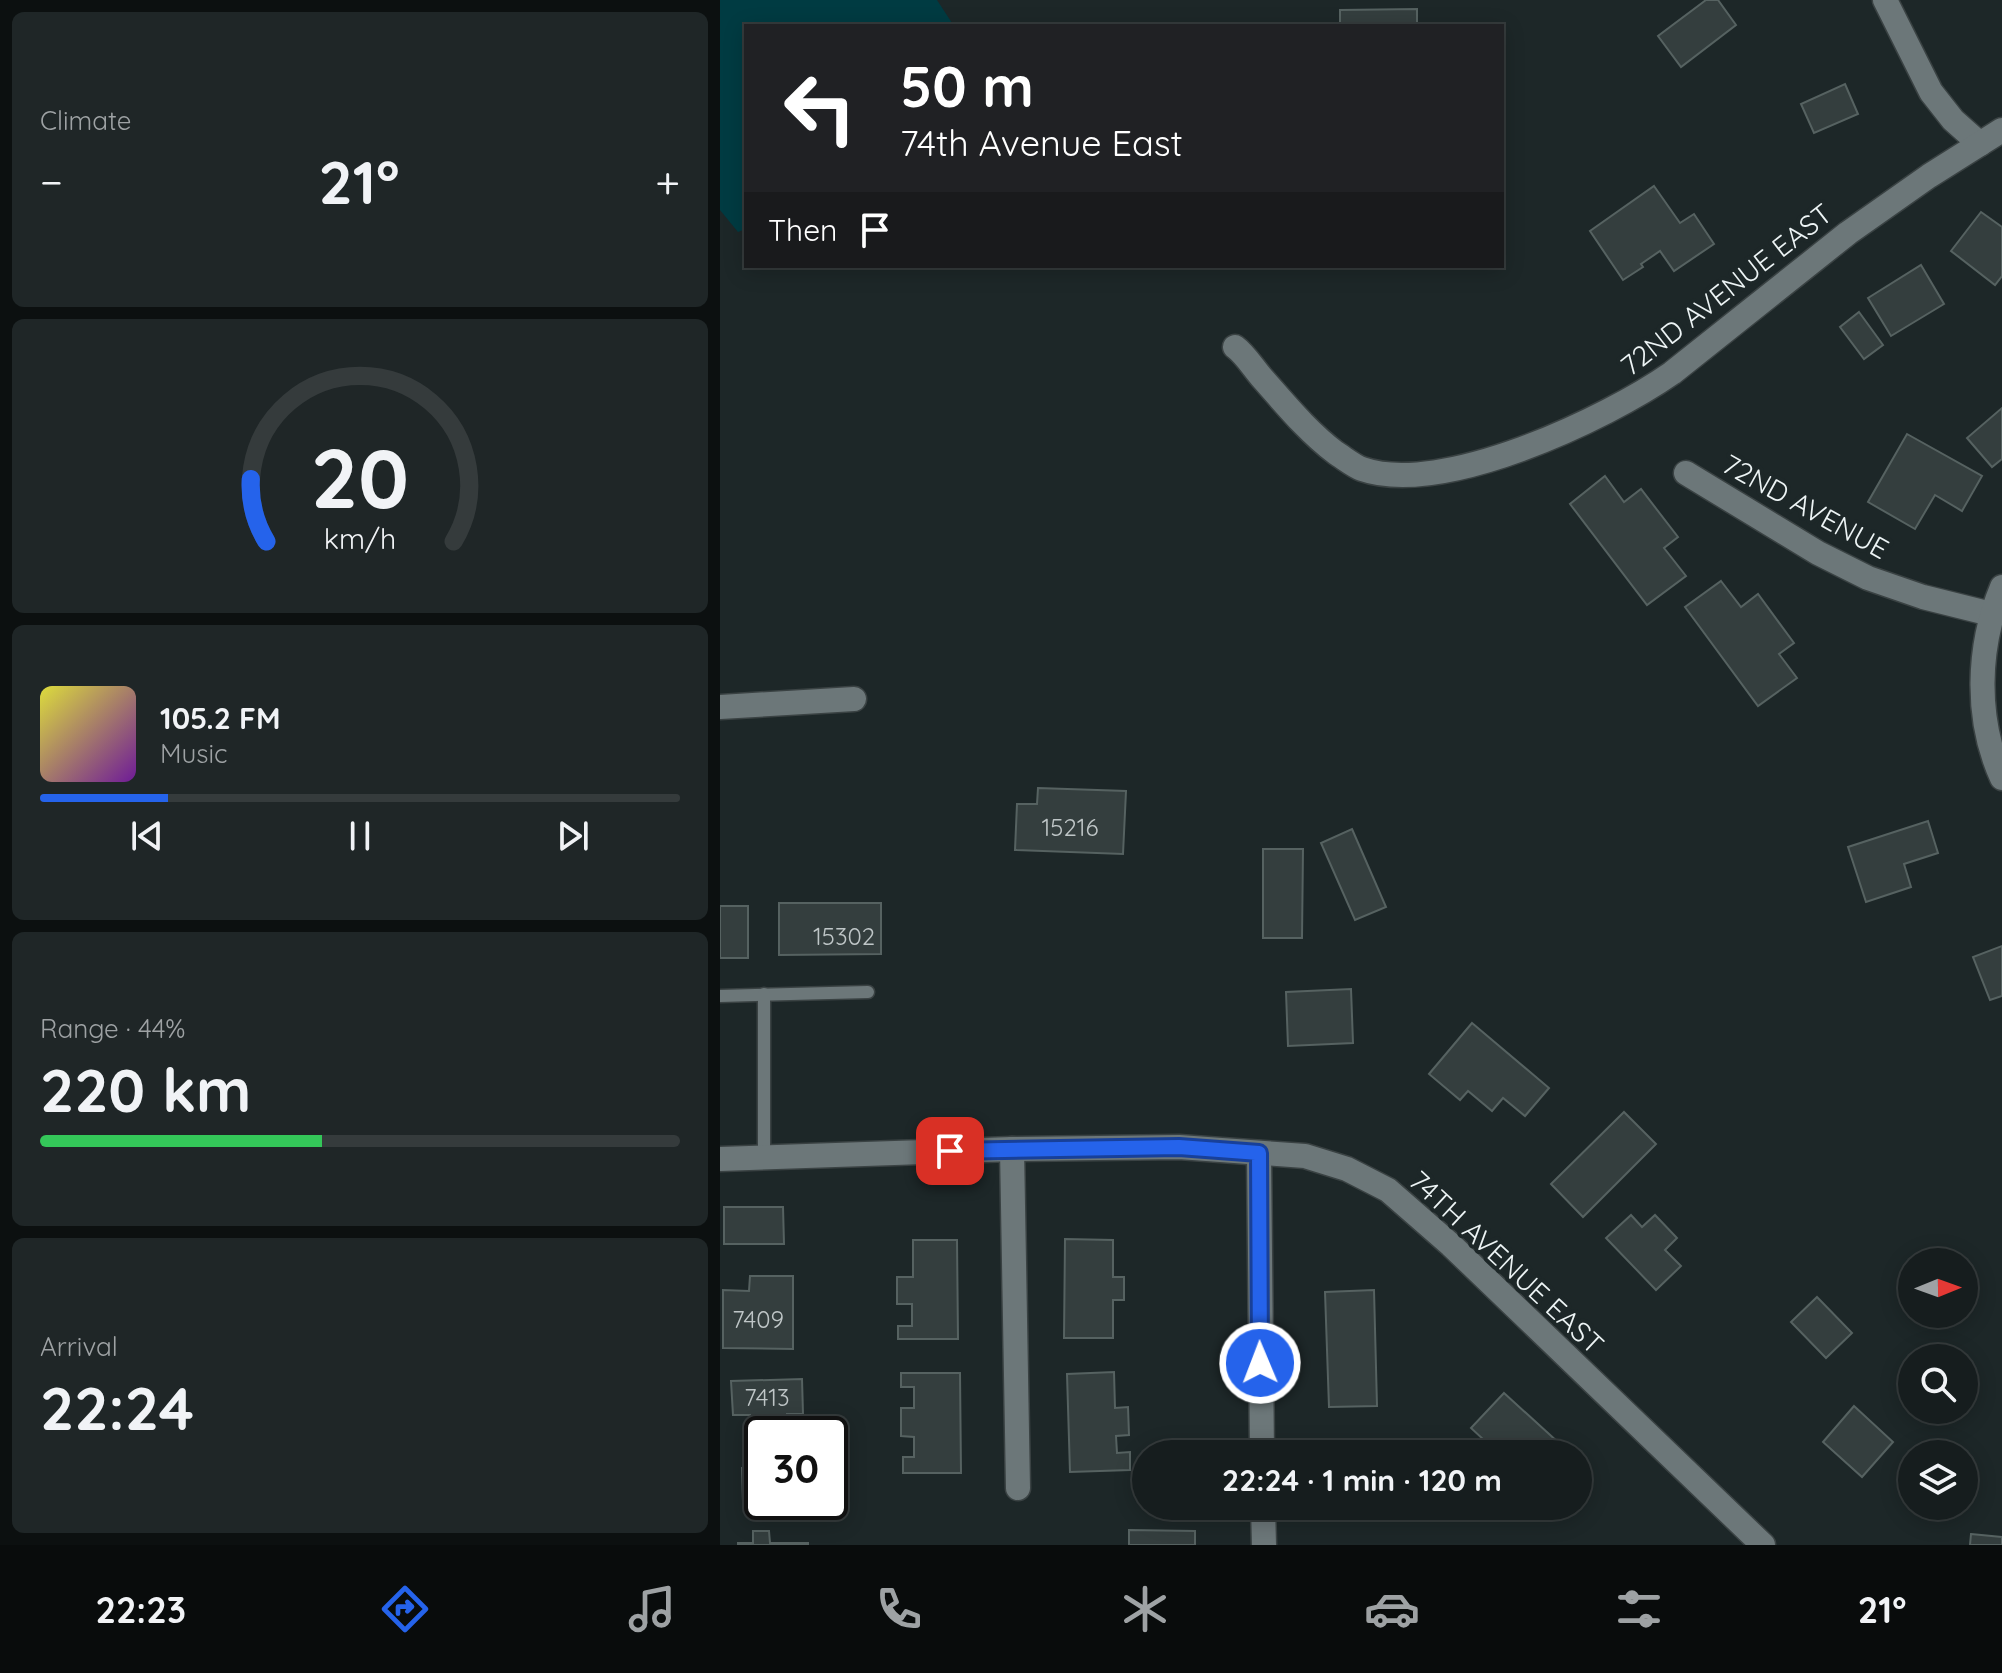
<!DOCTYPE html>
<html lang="en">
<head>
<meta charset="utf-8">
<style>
	:root { --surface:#161d1e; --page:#1f2627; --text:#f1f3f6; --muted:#9ea2a4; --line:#353b3c; --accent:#2563eb }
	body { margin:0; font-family:Quicksand,sans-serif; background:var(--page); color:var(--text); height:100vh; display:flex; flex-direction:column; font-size:30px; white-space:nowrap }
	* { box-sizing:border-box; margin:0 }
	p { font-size:26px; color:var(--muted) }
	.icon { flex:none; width:44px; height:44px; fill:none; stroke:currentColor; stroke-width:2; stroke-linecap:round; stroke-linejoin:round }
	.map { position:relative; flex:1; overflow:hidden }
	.drawer { display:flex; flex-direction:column; gap:12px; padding:12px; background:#0c1010; width:720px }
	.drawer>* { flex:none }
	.banner { position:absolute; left:24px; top:24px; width:760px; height:244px; border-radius:0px; box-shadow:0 4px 20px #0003,0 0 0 2px var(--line); background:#202124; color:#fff; overflow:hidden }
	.needle { width:52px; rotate:89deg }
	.fabs { position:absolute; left:1178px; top:1248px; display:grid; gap:16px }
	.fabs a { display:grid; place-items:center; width:80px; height:80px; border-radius:50%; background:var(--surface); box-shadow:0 4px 20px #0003,0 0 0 2px var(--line); font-size:40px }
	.speed { position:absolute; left:24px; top:1416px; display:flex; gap:16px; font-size:40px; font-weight:700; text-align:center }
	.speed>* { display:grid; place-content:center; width:104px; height:104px; border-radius:50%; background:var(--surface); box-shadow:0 4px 20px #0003,0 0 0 2px var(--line); line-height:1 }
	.speed .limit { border:4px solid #111; border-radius:12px; background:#fff; color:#111 }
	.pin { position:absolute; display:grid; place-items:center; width:68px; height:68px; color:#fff; margin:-34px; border-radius:16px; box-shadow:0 4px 12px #0006 }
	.me { position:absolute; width:88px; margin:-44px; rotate:359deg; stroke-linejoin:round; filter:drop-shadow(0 0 6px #0008) }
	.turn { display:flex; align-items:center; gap:28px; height:168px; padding:0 24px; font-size:36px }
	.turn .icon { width:104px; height:104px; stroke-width:2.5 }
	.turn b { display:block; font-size:56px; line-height:68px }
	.then { display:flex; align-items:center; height:76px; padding:0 24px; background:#0003; gap:16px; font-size:30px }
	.big { font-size:60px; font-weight:800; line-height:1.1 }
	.drawer .card { flex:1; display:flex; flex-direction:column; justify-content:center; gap:12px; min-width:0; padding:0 28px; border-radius:12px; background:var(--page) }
	.drawer .dial { align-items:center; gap:0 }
	.dial svg { height:208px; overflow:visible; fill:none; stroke:var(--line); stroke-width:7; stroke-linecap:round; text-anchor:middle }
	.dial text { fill:var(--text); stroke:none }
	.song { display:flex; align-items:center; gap:24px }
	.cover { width:96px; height:96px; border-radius:12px; background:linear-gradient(135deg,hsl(60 70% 55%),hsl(280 70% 35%)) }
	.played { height:8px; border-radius:4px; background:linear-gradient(90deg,var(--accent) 20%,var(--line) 20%) }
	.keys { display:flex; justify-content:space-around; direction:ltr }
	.heat { display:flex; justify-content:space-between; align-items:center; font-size:44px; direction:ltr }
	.charge { height:12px; border-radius:6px; background:linear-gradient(90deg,#34c759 44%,var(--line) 0) }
	.trip { position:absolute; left:412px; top:1440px; width:460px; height:80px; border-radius:40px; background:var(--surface); box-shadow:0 4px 20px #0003,0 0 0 2px var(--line); font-weight:800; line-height:80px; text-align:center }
	.dock { display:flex; height:128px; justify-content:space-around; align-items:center; background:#090c0c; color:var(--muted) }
	.dock .icon { width:56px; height:56px }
	.dock .on { color:var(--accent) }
	.dock b { font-size:36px; color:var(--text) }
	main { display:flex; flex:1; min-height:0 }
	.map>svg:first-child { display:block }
	.green { fill:#003b42 }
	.building { fill:#343e3e; stroke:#566261; stroke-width:2 }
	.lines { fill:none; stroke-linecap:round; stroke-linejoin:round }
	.service-casing { stroke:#3a4243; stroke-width:15 }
	.minor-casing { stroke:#3a4243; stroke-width:27 }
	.service { stroke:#6c7779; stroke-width:12 }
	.minor { stroke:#6c7779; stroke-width:24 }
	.route-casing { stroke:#184099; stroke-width:20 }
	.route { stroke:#2563eb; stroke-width:14 }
	.labels { text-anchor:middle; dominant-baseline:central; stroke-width:8; stroke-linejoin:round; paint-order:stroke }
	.number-label { font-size:24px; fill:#bfc6c7 }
	.street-label { font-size:28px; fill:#edf4f5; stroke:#1d2728 }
</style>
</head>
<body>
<main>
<section class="drawer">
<div class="card"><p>Climate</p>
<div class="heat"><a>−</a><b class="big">21°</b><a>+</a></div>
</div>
<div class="card dial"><svg viewBox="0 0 100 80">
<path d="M14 69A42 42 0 1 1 86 69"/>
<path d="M14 69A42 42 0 0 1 8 45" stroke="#2563eb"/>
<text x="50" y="56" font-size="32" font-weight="700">20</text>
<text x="50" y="72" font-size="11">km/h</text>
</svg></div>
<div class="card">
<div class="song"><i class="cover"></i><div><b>105.2 FM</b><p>Music</p></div></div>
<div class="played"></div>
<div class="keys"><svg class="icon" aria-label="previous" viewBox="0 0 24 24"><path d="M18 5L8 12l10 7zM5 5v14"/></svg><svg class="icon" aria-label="pause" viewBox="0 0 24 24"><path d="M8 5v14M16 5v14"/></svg><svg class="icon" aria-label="next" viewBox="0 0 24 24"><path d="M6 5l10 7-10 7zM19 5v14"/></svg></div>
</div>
<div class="card"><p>Range · 44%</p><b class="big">220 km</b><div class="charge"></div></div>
<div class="card"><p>Arrival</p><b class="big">22:24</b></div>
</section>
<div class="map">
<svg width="1282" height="1545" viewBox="0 0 1282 1545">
	<rect width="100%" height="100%" fill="#1d2728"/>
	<path class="green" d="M0 0H217L234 26H26V229L18 232 0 210Z"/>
	<g class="building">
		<path d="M986 0H998L1016 25 961 67 938 36Z"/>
		<path d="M697 9V26H620V10Z"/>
		<path d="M1125 84 1138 114 1094 133 1081 104Z"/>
		<path d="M934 186 960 223 974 214 994 244 954 271 940 251 921 264 923 267 903 280 870 231Z"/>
		<path d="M1261 212 1282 227V276L1275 285 1231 251Z"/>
		<path d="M1201 265 1224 304 1171 336 1148 298Z"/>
		<path d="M1139 312 1163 345 1144 359 1120 327Z"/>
		<path d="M1282 408V459L1272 467 1247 438Z"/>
		<path d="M1187 434 1262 476 1242 511 1215 495 1195 529 1148 502Z"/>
		<path d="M885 476 904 502 921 489 958 537 944 548 966 576 927 605 850 504Z"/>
		<path d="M1001 581 1021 607 1038 594 1074 643 1059 654 1077 678 1038 706 965 607Z"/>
		<path d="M318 788 406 791 403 854 295 850 297 804H317Z"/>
		<path d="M1208 821 1218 853 1184 864 1191 887 1146 902 1128 847Z"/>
		<path d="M632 829 666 907 635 920 601 843Z"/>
		<path d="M543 849H583L582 938H543Z"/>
		<path d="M59 903H161V954L59 955Z"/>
		<rect x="0" y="906" width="28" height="52"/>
		<path d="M1282 946V996L1270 1000 1253 957Z"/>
		<path d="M631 989 633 1043 568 1046 566 992Z"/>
		<path d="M752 1023 829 1088 805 1116 783 1098 772 1111 748 1091 740 1100 709 1074Z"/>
		<path d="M904 1112 936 1144 863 1217 831 1184Z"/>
		<path d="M4 1207H63L64 1244H4Z"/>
		<path d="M911 1215 922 1227 935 1215 957 1238 945 1250 961 1266 936 1290 886 1238Z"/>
		<path d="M345 1239 393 1240V1277H404V1300H393V1338H344Z"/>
		<path d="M193 1240H237L238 1339H178V1326H192V1304H177V1277H193Z"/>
		<path d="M30 1276H73V1349L3 1348V1290L29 1291Z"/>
		<path d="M654 1290 657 1406 609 1407 605 1292Z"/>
		<path d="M1097 1297 1132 1333 1106 1358 1071 1322Z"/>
		<path d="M394 1372 395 1408 408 1407 409 1435 396 1436 397 1453 410 1452V1470L350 1472 347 1374Z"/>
		<path d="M181 1373H240L241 1473H183V1457H194V1437L181 1436V1408H194V1387H181Z"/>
		<path d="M82 1379 83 1414H67V1434H42V1443L31 1444 30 1415H13L11 1381Z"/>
		<path d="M784 1393 851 1454H779L751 1428Z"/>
		<path d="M1134 1406 1173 1442 1142 1477 1103 1442Z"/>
		<path d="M858 1460 869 1470 858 1482Z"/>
		<path d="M22 1468H42V1502H65H23Z"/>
		<path d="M409 1530 475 1531V1545H409Z"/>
		<path d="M33 1531H49L50 1543H88V1545H18V1543H33Z"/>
		<path d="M1251 1534 1282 1537V1545H1250Z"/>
	</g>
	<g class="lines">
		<g class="service-casing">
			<g id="service">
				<path d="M0 996 148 992"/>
				<path d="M44 1158V994"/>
			</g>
		</g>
		<g class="minor-casing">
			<g id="minor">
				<path d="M1165 0 1211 92 1233 120 1260 144"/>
				<path d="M515 347C525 354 534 369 543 379 566 405 588 432 616 453 624 458 634 466 642 469 722 497 886 419 952 373L1128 233 1209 176 1282 130"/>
				<path d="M966 473 1098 553 1148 578 1203 597 1271 614"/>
				<path d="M1282 587C1257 647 1255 719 1282 778"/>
				<path d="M0 707 134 699"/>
				<path d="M292 1149 298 1488"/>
				<path d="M539 1153 542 1454"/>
				<path d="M0 1159 292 1149 459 1147 585 1156 627 1169 668 1190 731 1245 1043 1545"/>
				<path d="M543 1506 544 1545"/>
			</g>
		</g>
		<use href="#service" class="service"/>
		<use href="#minor" class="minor"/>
	</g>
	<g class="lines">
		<g class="route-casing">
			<path id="route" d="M230 1151 459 1147 539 1153 540 1363"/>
		</g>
		<use href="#route" class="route"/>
	</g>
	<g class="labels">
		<g class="number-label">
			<text x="350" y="827">15216</text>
			<text x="124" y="936">15302</text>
			<text x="38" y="1319">7409</text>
			<text x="47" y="1397">7413</text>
		</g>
		<g class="street-label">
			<text transform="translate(1006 289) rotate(-38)">72ND AVENUE EAST</text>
			<text transform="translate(1086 506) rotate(29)">72ND AVENUE</text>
			<text transform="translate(787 1262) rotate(43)">74TH AVENUE EAST</text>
		</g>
	</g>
</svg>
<div class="fabs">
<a><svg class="needle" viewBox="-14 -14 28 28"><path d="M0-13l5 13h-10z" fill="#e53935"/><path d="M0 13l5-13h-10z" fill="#9ea2a4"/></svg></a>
<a><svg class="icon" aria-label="search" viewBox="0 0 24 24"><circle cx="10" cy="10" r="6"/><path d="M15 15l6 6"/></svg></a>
<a><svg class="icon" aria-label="layers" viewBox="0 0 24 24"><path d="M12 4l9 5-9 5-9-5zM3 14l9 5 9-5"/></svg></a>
</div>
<div class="speed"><div class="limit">30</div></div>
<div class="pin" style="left:230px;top:1151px;background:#d93025"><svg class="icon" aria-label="arrive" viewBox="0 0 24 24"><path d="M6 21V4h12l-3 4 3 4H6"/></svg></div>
<svg class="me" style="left:540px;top:1363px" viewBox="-20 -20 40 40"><circle r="17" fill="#2563eb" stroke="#fff" stroke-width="3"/><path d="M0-11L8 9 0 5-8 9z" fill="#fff"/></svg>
<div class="trip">22:24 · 1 min · 120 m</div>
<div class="banner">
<div class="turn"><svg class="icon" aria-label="left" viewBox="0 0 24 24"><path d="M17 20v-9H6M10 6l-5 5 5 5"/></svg><div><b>50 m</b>74th Avenue East</div></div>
<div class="then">Then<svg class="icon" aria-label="arrive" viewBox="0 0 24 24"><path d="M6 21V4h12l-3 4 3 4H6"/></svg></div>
</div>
</div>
</main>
<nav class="dock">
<b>22:23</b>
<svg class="icon on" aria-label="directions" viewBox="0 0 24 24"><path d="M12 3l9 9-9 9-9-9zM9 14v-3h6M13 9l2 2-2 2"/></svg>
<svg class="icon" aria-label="music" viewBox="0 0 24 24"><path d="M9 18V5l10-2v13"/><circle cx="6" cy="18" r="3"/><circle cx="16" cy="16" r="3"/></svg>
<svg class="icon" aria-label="phone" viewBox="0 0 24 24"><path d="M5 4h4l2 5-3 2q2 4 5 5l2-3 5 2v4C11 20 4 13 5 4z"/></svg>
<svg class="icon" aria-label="climate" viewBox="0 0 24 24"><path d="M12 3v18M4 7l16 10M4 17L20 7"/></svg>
<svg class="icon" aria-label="car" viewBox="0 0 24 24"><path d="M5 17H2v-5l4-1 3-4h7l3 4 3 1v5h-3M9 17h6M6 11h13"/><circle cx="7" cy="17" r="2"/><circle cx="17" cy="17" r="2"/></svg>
<svg class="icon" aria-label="filters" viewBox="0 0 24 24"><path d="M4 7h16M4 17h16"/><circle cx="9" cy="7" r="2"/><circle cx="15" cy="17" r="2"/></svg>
<b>21°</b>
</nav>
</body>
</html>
